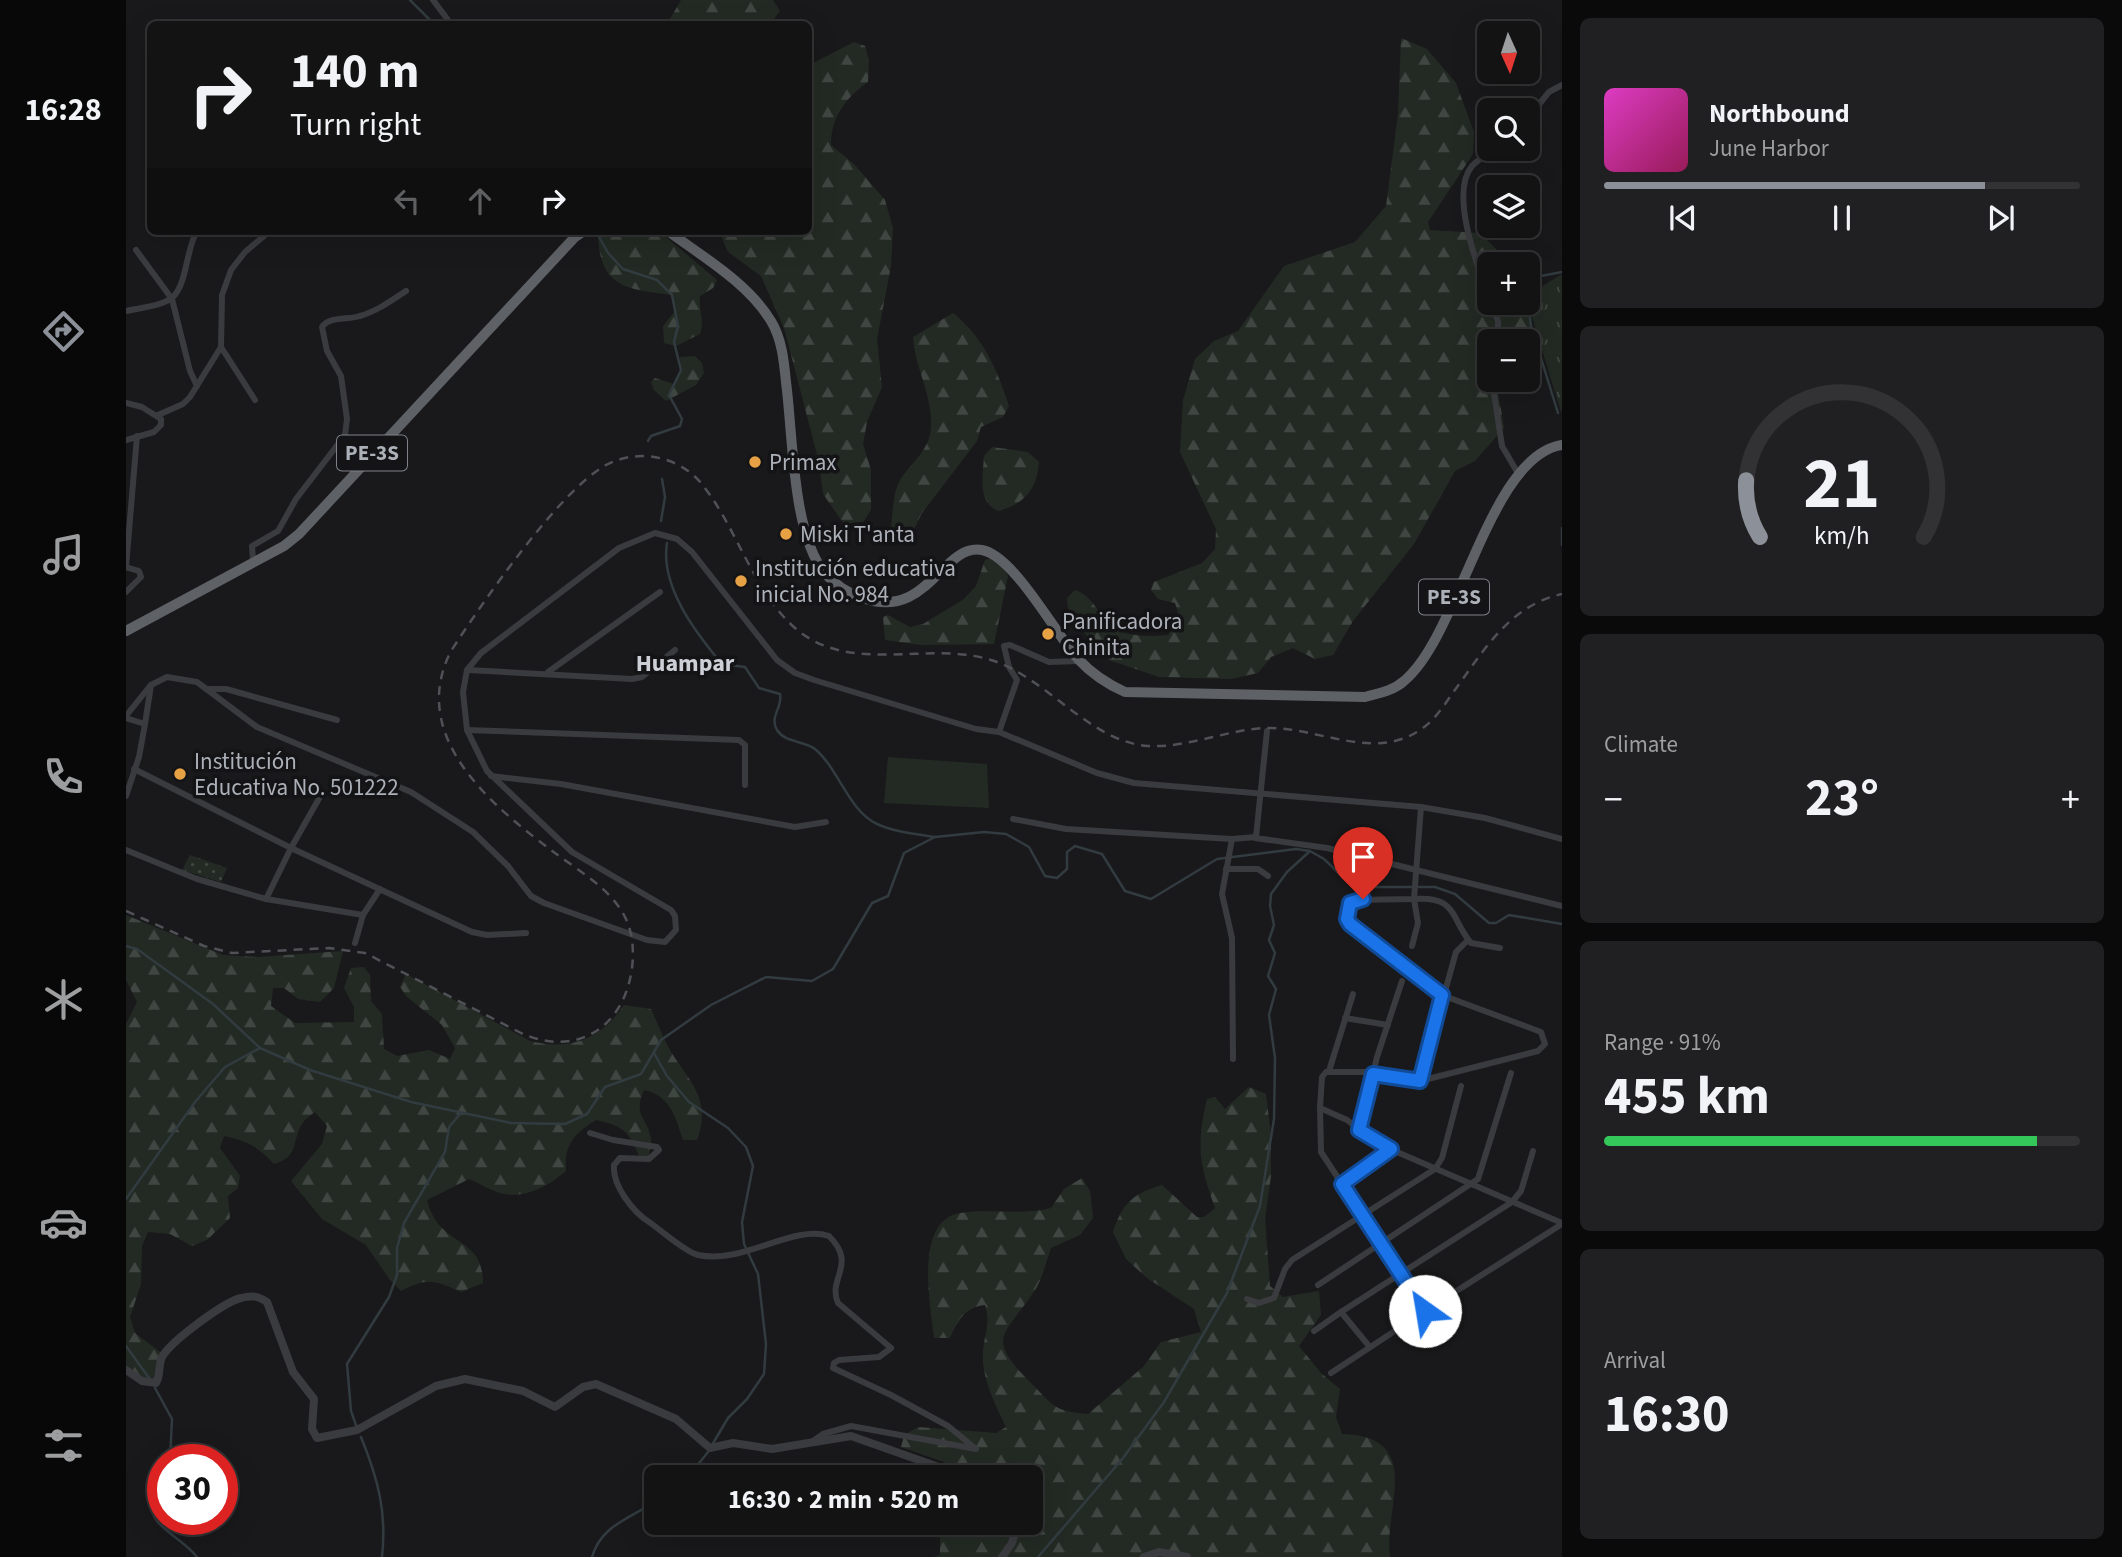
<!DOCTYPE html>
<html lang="en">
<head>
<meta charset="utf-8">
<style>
	:root { --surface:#131314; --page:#202022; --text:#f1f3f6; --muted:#9d9ea0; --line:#323234; --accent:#8c9099 }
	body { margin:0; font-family:"Source Sans 3",sans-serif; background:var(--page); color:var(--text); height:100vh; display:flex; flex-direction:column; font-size:26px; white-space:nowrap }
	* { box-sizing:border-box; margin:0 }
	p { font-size:23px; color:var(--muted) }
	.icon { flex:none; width:38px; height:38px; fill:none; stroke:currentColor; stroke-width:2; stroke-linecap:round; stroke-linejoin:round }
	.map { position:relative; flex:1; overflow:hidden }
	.sheet { display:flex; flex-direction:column; gap:18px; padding:18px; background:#0a0a0b; width:560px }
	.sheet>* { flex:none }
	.guide { position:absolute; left:21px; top:21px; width:665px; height:214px; border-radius:10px; box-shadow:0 7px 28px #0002,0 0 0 2px var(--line); background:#131314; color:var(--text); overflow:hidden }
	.needle { width:46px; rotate:177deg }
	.controls { position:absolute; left:1351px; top:21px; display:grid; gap:14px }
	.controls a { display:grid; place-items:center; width:63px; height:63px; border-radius:10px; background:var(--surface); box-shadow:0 7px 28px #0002,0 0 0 2px var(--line); font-size:35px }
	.speed { position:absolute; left:21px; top:1444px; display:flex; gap:14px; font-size:35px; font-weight:700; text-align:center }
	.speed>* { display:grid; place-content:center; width:91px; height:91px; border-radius:50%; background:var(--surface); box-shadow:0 7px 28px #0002,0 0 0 2px var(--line); line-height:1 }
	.speed .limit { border:10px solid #d22; background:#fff; color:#111 }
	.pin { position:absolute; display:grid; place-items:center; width:60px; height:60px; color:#fff; margin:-72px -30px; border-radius:50% 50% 50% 0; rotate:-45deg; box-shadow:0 0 7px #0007 }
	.pin .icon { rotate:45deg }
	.me { position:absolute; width:77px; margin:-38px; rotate:328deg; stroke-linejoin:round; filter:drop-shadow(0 0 5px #0008) }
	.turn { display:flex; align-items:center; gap:24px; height:147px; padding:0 28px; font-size:32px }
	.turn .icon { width:91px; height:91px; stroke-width:2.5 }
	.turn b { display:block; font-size:49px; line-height:60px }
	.lanes { display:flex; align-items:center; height:66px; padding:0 28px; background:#0003; justify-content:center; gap:35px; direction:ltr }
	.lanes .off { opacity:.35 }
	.big { font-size:52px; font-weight:700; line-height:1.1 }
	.sheet .tile { flex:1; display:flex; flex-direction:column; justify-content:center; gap:10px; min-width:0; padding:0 24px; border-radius:10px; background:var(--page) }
	.sheet .dial { align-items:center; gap:0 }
	.dial svg { height:182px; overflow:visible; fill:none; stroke:var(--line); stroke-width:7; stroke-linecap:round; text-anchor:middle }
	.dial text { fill:var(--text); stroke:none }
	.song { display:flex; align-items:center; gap:21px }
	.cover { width:84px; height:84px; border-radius:10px; background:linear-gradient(135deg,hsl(310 70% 55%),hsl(330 70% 35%)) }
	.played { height:7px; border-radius:4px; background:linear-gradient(90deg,var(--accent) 80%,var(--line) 80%) }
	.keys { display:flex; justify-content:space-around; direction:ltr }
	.heat { display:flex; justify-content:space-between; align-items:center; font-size:38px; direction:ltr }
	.charge { height:10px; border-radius:5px; background:linear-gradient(90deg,#34c759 91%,var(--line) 0) }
	.trip { position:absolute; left:518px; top:1465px; width:399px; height:70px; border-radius:10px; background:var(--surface); box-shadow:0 7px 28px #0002,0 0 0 2px var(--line); font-weight:700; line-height:70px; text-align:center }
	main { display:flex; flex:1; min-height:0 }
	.menu { display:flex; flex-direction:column; width:126px; justify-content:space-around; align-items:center; background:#080808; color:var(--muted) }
	.menu .icon { width:49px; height:49px }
	.menu .on { color:var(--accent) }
	.menu b { font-size:32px; color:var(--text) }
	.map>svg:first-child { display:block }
	.grass { fill:url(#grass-tufts) }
	.forest { fill:url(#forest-firs) }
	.park { fill:url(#park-dots) }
	.pitch { fill:#232a23 }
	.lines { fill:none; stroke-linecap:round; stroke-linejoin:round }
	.stream { stroke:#313b40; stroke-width:2.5 }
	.minor { stroke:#3a3b3f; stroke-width:6 }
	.tertiary { stroke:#3a3b3f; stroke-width:8 }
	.trunk { stroke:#5e6267; stroke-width:10 }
	.rail { stroke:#4f5156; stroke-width:2.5; stroke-dasharray:9 7; stroke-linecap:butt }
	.route-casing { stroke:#114b97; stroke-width:18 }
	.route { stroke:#1a73e8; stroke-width:12 }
	.poi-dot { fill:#e6a145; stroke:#141416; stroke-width:2.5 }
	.labels { text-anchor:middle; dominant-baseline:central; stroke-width:7; stroke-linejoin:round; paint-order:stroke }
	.shield { fill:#141416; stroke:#7e8288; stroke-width:2 }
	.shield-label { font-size:21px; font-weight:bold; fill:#acb1b9 }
	.poi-label { font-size:23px; fill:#acb1b9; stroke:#141416; text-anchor:start }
	.neighbourhood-label { font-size:24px; font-weight:bold; fill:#cdd0d6; stroke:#141416 }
</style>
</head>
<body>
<main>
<nav class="menu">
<b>16:28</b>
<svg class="icon on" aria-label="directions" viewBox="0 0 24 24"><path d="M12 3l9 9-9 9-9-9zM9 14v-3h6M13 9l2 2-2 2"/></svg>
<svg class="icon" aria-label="music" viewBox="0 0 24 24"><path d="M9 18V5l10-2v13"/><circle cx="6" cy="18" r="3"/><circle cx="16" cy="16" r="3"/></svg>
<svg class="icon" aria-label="phone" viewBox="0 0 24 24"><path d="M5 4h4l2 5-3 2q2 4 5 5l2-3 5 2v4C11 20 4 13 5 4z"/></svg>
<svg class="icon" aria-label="climate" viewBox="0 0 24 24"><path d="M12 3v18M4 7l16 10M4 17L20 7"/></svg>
<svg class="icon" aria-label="car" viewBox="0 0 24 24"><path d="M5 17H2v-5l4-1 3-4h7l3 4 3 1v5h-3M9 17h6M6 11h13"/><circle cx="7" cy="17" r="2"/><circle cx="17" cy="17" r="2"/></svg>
<svg class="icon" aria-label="filters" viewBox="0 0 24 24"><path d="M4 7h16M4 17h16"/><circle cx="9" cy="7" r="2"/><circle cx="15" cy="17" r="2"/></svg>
</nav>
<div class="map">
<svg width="1436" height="1557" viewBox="0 0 1436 1557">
	<defs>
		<pattern id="grass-tufts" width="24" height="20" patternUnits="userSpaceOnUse" patternTransform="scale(1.75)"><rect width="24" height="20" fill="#232a23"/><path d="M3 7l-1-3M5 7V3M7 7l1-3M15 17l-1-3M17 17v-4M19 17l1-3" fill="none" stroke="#404641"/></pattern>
		<pattern id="forest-firs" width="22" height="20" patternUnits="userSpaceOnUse" patternTransform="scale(1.75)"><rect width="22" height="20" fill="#232a23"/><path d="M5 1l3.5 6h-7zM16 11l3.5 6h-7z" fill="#404641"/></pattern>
		<pattern id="park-dots" width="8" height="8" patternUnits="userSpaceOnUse" patternTransform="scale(1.75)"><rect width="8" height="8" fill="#232a23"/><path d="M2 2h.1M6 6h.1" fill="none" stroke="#404641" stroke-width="1.8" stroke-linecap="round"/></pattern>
	</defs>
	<rect width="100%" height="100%" fill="#19191b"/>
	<path class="grass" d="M1436 274V412H1435L1402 304 1407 292Z"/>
	<g class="forest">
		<path d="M555 0H647L654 11 644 24H541Z"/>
		<path d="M1275 38 1301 49 1330 83 1348 132 1347 154 1302 222 1304 230 1354 233 1385 264H1363V303H1402V285L1407 292 1402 304 1410 342 1402 353V341H1363V380H1370L1378 428 1349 461 1329 471 1288 544 1227 621 1207 655 1189 659 1167 648 1145 657 1132 673 1105 679 1033 677 983 660 943 616 941 598 949 590C967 596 971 613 984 625 997 637 1025 637 1042 635L1054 619 1049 603 1032 599 1025 590 1028 582 1076 563 1089 549 1090 529 1054 452 1057 400 1069 359 1088 341 1112 331 1158 266 1229 242 1260 206 1272 114Z"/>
		<path d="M728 42 739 46 743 60 742 82C719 98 705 118 705 145L728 164 759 200 767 228 765 266 751 339 756 387 741 422 737 444 745 470V510L737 522 718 524 697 494 693 462 658 328 635 276 602 252 593 231H682L683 65Z"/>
		<path d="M479 231 534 232 591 280 587 288 574 296C572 310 579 320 574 334L550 346 538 343 537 326 549 311 546 295C502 289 474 289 472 235Z"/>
		<path d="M827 313C858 338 871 369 883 406L877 417 855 427 851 441 796 513 780 545 771 543 764 535C767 519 766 495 773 482 784 463 804 451 805 427 807 396 789 368 787 337Z"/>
		<path d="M569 356 576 363 578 373 570 385 540 401 528 390 525 382 529 378 548 384 555 370 554 357Z"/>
		<path d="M866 447 902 452 913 462C911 489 899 504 872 511 851 502 857 475 858 456Z"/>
		<path d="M867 557 873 560 882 576 868 644 795 645 759 640 757 617 762 615 784 627 797 624 838 599 850 586 859 560Z"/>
		<path d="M0 915 97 955 132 957 217 951 208 988 194 1002 172 999 158 988H147L145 1006 169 1023 228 1022V1007L218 988 225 968 238 967 244 975 245 1001 256 1014 258 1049 271 1056 303 1050 324 1059 329 1048 316 1025 281 997 274 987 280 974 404 1041C445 1051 475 1039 498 1005L525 1009C532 1024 538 1041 547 1055 567 1085 585 1102 571 1140H557C550 1118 544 1095 518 1090 506 1117 522 1117 525 1139 526 1144 523 1152 523 1157L513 1156C503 1130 496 1126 470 1120 448 1134 438 1144 440 1171 424 1185 401 1198 379 1194 368 1193 354 1183 343 1179L301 1200C313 1249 357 1234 357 1283L335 1292C309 1280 301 1277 275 1291L264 1280 240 1245 196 1219 165 1181 196 1144 201 1126 189 1112C185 1115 178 1120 176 1124 165 1142 174 1156 148 1164 133 1147 119 1140 98 1136L94 1148 114 1176 112 1188 102 1196 104 1218 81 1240 66 1246 44 1234 22 1232 16 1246 15 1284 4 1317 9 1333 38 1355 30 1384 0 1371V1024L11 1002 0 980Z"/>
		<path d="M1123 1087 1140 1094 1145 1135V1176L1139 1219 1144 1286 1157 1297 1193 1291 1195 1315 1173 1346 1195 1373 1214 1389 1210 1417 1216 1434C1300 1436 1257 1509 1264 1557H807L814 1555V1538L802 1523 905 1522V1477H822L818 1462 775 1447 778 1435 792 1427 870 1433 880 1427C870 1406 855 1377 857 1353 858 1333 865 1326 859 1305 839 1307 832 1320 824 1338H808C805 1307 787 1221 834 1213 864 1208 895 1216 925 1208L938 1189 956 1178 964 1191 967 1218 954 1235 925 1248C920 1262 916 1281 907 1293 878 1336 859 1337 904 1382 928 1406 927 1411 962 1414L1017 1367 1035 1342 1075 1332 1068 1309 1021 1278 1000 1259 987 1232C996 1204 1007 1193 1036 1185L1071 1217H1078L1089 1208C1073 1163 1070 1147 1081 1099L1089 1097 1099 1109Z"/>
	</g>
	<path class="park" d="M64 855 101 868 95 882 56 870Z"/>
	<path class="pitch" d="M762 757 861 764 863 808 758 803Z"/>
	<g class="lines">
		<g class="stream">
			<path d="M284 0 308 24"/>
			<path d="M472 235 482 253 497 269 531 280 546 295 552 326 548 342 555 370 543 395 556 419 554 426 525 436 522 441"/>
			<path d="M1432 413 1405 326 1402 304 1415 276 1436 272"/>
			<path d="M535 521 539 497 536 479"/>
			<path d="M1436 528V545"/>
			<path d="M541 543C534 586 569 632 596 664L619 667 633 688 654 694C657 707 643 717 651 730 659 743 677 740 689 749 713 769 722 810 751 824 768 832 790 834 809 837"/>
			<path d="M0 946 11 949 87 1004 134 1048 184 1070 285 1102 385 1123 439 1124 461 1114 479 1087 515 1074 535 1040 585 1005 640 977 686 981 707 969 746 903 762 896 778 853 809 837 858 832 880 834 903 847 919 876 931 878 941 869V852L949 846 976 854 999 891 1025 899 1091 859 1170 849 1184 851 1198 859 1224 884 1232 887H1309L1329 894 1363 923H1370L1383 915 1436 924"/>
			<path d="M528 1053 541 1076 563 1102 602 1128 620 1147 627 1166 616 1222 618 1244 632 1274 640 1344 638 1374 621 1399 602 1418 586 1445"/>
			<path d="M0 1199 69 1102 99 1067 134 1048"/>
			<path d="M0 1346 23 1378"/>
			<path d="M29 1388 46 1419 44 1460"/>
			<path d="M231 1428 225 1411 221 1364 263 1297 271 1275V1248L278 1223 319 1152 323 1127 335 1113"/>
			<path d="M235 1437C252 1479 261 1512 256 1557"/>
			<path d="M562 1477 582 1452"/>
			<path d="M37 1485 24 1501C24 1528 55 1536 71 1557"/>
			<path d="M466 1557C475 1525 505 1518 530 1501"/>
			<path d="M912 1557 997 1458 1038 1402 1101 1293 1134 1206 1148 1119 1149 1058 1143 1015 1150 989 1142 976 1149 953 1143 940 1148 925 1144 906 1145 894 1161 872 1184 851"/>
		</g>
		<g class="minor">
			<path d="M307 0 325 24"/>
			<path d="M1402 118 1423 92 1436 85"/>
			<path d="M10 250 46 299 64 371 71 386"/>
			<path d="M1363 298C1352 268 1323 193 1346 166 1354 157 1365 153 1374 149"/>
			<path d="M1365 303 1372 321V341"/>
			<path d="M0 311C13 308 37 306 47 297 61 284 60 249 71 231"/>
			<path d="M95 347 129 400"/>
			<path d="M1366 380 1376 446 1393 475"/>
			<path d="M0 403 16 407 35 419V425L28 432 0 440"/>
			<path d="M32 415 57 404 64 397 95 347 96 295 105 270 119 252 144 231"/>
			<path d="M127 560 126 546 152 531 170 499 219 435 221 419 215 376 201 351 196 327C204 316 222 320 234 316 251 311 265 301 280 291"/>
			<path d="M0 567 11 436"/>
			<path d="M0 567 13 571 15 577 0 592"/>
			<path d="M342 670 506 679 516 677 549 650"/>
			<path d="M422 672 534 592"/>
			<path d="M81 689H100L211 720"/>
			<path d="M0 716 24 686"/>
			<path d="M0 718 19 724 13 757 0 796"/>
			<path d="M19 724 25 685 41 677 71 682 131 727 285 792 347 832 382 866 405 896 418 903 521 940 539 942 550 930 549 916 545 910 446 852 361 771 341 730 337 692 341 670 355 653 493 548 529 533 551 539 566 552 651 660 669 673 688 680 850 729 873 732 971 773 1008 783 1295 807 1359 818 1436 839"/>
			<path d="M341 730 613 740 619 745V785"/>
			<path d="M873 732 891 680 883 667 878 646 884 645 923 662 954 661"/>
			<path d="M8 769 165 848 346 932 361 935 400 933"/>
			<path d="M365 776 435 784 669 827 700 822"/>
			<path d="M1295 807 1288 899 1227 900 1222 906 1221 919 1231 930 1313 994 1415 1032 1419 1044 1412 1051 1294 1081 1240 1072H1200L1196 1077 1194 1108 1221 1120 1250 1143 1436 1223"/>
			<path d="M887 819 940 829 1106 839"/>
			<path d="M1129 838 1201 848 1436 906"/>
			<path d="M0 850 71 879 140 899 237 915"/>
			<path d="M1100 869H1132L1142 876"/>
			<path d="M140 899 165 848 195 795"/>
			<path d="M229 943 237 915 254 889"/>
			<path d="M1286 946 1292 923 1288 899C1332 896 1324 918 1345 943L1374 948"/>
			<path d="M1219 1018 1262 1025"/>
			<path d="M1107 1059 1106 938 1096 894 1106 839 1130 837 1141 731"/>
			<path d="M1203 1071 1227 994"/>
			<path d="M1294 1081 1330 952 1342 940"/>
			<path d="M1194 1108 1195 1152 1299 1311 1205 1373"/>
			<path d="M1233 1130 1251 1057 1276 981"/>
			<path d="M464 1133 487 1140 531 1147 533 1150 523 1159 494 1158 488 1165C486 1185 507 1212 523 1222 535 1230 559 1252 572 1255 616 1265 667 1224 703 1236 732 1265 701 1278 712 1303L765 1348 753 1357 713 1360 708 1363 707 1368 765 1395 822 1426 850 1449 725 1426 697 1434 687 1441"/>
			<path d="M1216 1184 1265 1149"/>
			<path d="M1192 1285 1352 1179 1385 1073"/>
			<path d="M1121 1299 1133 1303 1148 1298 1159 1269 1166 1260 1309 1169 1316 1158 1335 1086"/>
			<path d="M1299 1311 1436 1224"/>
			<path d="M1188 1331 1215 1312"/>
			<path d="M1243 1346 1215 1312 1386 1202 1395 1191 1407 1151"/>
		</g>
		<g class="tertiary">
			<path d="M0 1370 16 1381 30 1383C35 1375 32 1365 36 1357 45 1341 98 1302 115 1298 126 1295 132 1296 141 1302L167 1372 188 1399 186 1429 191 1438 231 1430 310 1386 339 1379 397 1391 429 1407 457 1387 470 1384 550 1419 584 1448 607 1443 646 1449 725 1436 841 1477"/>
			<path d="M876 1557 886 1543 892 1522"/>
			<path d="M1018 1557 1033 1552 1061 1557"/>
		</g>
		<g class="trunk">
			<path d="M542 231C577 257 622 283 645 321 656 339 658 362 660 382 667 434 666 532 698 572 709 585 721 593 737 598 802 621 816 543 856 550 888 556 929 633 952 659 966 674 981 684 999 692L1239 697C1253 693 1267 691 1278 681 1334 635 1363 456 1436 445"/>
			<path d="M0 631 158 546 173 534 448 238 458 231"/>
		</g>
		<path class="rail" d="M0 911 78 946 106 953 203 948 239 953 395 1033C450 1058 498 1028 506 968 508 951 507 933 499 917 484 888 453 871 429 853 367 807 281 737 325 651 356 603 433 491 480 465 512 448 552 456 575 483 611 527 626 590 669 628 724 676 801 640 865 660 920 677 964 742 1022 746 1061 748 1100 730 1139 728 1190 726 1247 762 1294 730 1308 721 1317 707 1326 694 1357 652 1382 606 1436 594"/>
	</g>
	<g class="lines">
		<g class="route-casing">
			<path id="route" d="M1237 899 1224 903 1221 919 1224 924 1316 995 1294 1081 1247 1074 1233 1130 1265 1149 1216 1184 1299 1311"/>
		</g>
		<use href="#route" class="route"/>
	</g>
	<g class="poi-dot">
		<circle cx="629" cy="462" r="7"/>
		<circle cx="660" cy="534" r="7"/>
		<circle cx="615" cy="581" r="7"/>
		<circle cx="922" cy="634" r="7"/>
		<circle cx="54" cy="774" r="7"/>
	</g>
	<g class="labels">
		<g class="shield">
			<rect x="211" y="435.5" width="70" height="35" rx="5"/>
			<rect x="1293" y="579.5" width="70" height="35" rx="5"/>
		</g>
		<g class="shield-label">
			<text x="246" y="453">PE-3S</text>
			<text x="1328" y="597">PE-3S</text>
		</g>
		<g class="poi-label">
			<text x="643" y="462">Primax</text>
			<text x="674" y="534">Miski T'anta</text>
			<text x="629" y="568">Institución educativa<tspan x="629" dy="26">inicial No. 984</tspan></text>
			<text x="936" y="621">Panificadora<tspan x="936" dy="26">Chinita</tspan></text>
			<text x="68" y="761">Institución<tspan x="68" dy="26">Educativa No. 501222</tspan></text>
		</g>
		<g class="neighbourhood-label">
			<text x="559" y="663">Huampar</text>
		</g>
	</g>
</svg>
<div class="controls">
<a><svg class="needle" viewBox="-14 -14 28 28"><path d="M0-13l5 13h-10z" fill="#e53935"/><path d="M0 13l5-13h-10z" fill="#9d9ea0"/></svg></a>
<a><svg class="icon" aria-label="search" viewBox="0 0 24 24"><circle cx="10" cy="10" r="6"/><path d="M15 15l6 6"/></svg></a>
<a><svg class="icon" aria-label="layers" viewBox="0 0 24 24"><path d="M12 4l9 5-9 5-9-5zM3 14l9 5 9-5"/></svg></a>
<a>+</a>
<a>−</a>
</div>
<div class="speed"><div class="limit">30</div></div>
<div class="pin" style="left:1237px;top:899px;background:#d93025"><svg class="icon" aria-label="arrive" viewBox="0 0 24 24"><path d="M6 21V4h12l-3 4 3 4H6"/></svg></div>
<svg class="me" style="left:1299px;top:1311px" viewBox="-20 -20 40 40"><circle r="19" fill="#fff"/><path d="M0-13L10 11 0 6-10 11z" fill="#1a73e8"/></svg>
<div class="trip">16:30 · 2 min · 520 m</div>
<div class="guide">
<div class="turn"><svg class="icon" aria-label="right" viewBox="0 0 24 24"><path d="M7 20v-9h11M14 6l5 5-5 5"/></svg><div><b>140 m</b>Turn right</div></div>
<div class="lanes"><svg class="icon off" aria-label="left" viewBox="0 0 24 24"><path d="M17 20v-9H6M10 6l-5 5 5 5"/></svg><svg class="icon off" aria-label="ahead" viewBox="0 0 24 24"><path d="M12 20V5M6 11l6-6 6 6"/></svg><svg class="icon" aria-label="right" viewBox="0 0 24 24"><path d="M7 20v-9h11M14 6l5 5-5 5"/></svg></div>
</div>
</div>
<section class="sheet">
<div class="tile">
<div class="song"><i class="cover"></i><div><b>Northbound</b><p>June Harbor</p></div></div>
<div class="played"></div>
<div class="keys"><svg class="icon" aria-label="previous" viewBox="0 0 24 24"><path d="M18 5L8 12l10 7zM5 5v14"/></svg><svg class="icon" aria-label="pause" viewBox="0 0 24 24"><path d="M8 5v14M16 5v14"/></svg><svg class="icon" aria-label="next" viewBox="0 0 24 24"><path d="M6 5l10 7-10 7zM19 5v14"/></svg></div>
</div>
<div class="tile dial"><svg viewBox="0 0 100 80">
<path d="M14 69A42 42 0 1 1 86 69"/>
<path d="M14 69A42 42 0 0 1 8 44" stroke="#8c9099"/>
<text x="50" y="56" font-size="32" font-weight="700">21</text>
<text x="50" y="72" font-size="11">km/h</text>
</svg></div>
<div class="tile"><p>Climate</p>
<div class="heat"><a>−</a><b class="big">23°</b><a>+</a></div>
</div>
<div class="tile"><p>Range · 91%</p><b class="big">455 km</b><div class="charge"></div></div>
<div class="tile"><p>Arrival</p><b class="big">16:30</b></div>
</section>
</main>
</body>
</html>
